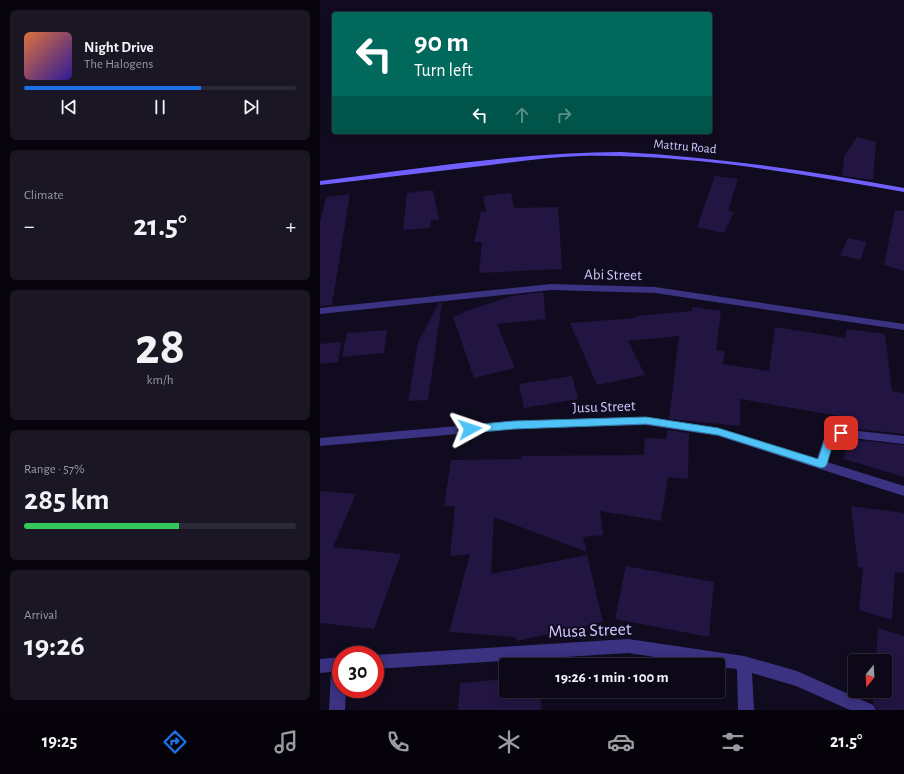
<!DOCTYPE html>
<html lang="en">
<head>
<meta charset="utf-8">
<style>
	:root { --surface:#0c0817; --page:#1a1624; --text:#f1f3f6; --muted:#9a9aa1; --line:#2c2936; --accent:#1a73e8 }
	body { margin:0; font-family:"Alegreya Sans",sans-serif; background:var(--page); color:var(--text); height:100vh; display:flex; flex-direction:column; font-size:15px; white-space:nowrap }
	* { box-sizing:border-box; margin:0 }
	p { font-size:13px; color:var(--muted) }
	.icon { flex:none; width:22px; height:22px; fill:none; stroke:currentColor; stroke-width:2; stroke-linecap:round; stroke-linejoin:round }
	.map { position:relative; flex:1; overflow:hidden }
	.sheet { display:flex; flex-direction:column; gap:10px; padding:10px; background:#07040d; width:320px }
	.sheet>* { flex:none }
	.hud { position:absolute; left:12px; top:12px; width:380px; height:122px; border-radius:4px; box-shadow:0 2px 10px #0003,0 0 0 1px var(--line); background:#00695c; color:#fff; overflow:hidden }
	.needle { width:26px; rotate:198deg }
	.tools { position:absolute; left:528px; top:654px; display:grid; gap:8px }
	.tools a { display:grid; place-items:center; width:44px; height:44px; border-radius:4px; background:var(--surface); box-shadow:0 2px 10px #0003,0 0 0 1px var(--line); font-size:20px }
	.speed { position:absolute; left:12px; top:646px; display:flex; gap:8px; font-size:20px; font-weight:700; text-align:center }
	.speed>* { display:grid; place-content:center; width:52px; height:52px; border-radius:50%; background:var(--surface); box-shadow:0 2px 10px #0003,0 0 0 1px var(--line); line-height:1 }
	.speed .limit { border:6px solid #d22; background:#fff; color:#111 }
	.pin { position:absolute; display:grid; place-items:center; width:34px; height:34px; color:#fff; margin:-17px; border-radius:8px; box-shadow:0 2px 6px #0006 }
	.me { position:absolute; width:44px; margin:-22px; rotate:85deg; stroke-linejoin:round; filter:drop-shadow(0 0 3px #0008) }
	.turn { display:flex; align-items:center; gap:14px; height:84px; padding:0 16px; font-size:18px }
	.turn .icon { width:52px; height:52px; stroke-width:2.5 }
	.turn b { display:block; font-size:28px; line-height:34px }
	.lanes { display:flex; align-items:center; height:38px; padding:0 16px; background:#0003; justify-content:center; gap:20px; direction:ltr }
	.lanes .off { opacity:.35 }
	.big { font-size:30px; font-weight:700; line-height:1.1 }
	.sheet .tile { flex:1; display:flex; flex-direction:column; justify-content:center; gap:6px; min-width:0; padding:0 14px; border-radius:6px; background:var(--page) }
	.sheet .dial { align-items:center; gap:0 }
	.dial b { font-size:52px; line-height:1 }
	.song { display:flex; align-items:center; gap:12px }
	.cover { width:48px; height:48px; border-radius:6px; background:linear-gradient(135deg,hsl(20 70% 55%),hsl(250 70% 35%)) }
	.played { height:4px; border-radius:2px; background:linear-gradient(90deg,var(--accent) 65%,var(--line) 65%) }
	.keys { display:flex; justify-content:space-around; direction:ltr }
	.heat { display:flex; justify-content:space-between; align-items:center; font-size:22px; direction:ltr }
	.charge { height:6px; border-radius:3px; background:linear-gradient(90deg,#34c759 57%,var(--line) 0) }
	.trip { position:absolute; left:179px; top:658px; width:226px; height:40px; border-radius:4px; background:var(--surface); box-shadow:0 2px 10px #0003,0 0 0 1px var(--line); font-weight:700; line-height:40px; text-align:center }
	.tabs { display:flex; height:64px; justify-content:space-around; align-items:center; background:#050309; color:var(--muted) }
	.tabs .icon { width:28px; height:28px }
	.tabs .active { color:var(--accent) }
	.tabs b { font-size:18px; color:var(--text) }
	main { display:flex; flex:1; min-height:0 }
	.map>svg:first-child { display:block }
	.building { fill:#221541 }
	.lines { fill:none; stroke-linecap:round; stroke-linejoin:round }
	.lane { fill:#3b3282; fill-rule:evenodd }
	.street { fill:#3b3282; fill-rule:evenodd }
	.secondary { fill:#7060ff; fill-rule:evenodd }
	.route { fill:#4fc3f7; stroke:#337fa1 }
	.labels { text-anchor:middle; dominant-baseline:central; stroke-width:4; stroke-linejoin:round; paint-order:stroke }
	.far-street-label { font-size:13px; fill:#d3c9ff; stroke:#100b1f }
	.street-label { font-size:15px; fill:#d3c9ff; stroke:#100b1f }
	.near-street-label { font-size:18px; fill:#d3c9ff; stroke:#100b1f }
</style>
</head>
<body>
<main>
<section class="sheet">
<div class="tile">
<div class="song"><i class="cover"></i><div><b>Night Drive</b><p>The Halogens</p></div></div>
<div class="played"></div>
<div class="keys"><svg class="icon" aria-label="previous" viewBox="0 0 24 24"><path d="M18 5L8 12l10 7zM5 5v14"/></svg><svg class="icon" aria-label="pause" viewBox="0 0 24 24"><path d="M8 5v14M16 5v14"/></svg><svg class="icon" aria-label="next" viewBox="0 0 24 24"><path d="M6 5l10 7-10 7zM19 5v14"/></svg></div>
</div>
<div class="tile"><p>Climate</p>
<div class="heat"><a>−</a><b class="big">21.5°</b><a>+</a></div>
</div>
<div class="tile dial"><b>28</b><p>km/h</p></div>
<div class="tile"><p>Range · 57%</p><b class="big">285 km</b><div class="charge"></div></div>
<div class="tile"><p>Arrival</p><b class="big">19:26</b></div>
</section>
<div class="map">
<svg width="584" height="710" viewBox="0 0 584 710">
	<rect width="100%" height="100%" fill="#100b1f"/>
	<g class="building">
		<path d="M537 137 556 142 553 180 522 176 524 156Z"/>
		<path d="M395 176 418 179 408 211 414 212 404 233 377 227Z"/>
		<path d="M113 190 119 220H111L110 228 83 230 87 193Z"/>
		<path d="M191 193 194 208 238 207 242 269 159 273 162 242H154L161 212H166L163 196Z"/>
		<path d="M30 194 12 305 0 306V222L6 197Z"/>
		<path d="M575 210 584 211V271L564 265Z"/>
		<path d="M528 238 547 242 540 260 520 255Z"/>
		<path d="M223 292 226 319 177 324 195 368 154 378 133 317 144 313 143 312 192 296Z"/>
		<path d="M119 303H122L108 400 88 401 98 342Z"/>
		<path d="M372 307 401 311 396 350 405 351 403 364 449 371 455 327 526 338V329L565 334 572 391 584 393V434L529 428 531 418 420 399V426L349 419 359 336 308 341 325 375 277 385 250 323 316 318V316L372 311Z"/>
		<path d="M67 330 64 353 22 357 27 333Z"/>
		<path d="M21 342 18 362 0 364V344Z"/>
		<path d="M252 376 258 399 204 408 199 384Z"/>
		<path d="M348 430 369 433 368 479 348 477 341 521 280 511 283 535 263 537 267 552 174 517 171 574 267 555 283 622 196 641 195 637 129 632 150 554 130 556 135 506H124L131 460 201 459V456L324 455 325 438 346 439Z"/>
		<path d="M527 439 584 445V477L524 459Z"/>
		<path d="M0 491 36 494 13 547 81 554 54 629 0 623Z"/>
		<path d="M531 506 584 513V573L575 572 572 620 539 610 543 568 538 567Z"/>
		<path d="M306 566 394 582 389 637 295 619Z"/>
		<path d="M558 628 584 636V710H557L553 704 554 691H565V661H556Z"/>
		<path d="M186 679V691H221V710H138L140 683Z"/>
	</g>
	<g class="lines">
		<path class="lane" d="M521 429 584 436V444L523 437 513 444 505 467 501 469 497 467 495 464 504 438Z"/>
		<g class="street">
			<path d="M231 284 335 287 584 324V330L335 293 231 290 0 314V308Z"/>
			<path d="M326 417 398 428 584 486V496L398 436 326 425 195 429 0 446V438L195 421Z"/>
			<path d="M308 639 424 656 477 671 553 705 556 710H530L476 686 432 673 434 710H418L417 669 398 667V665H388L308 653 55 669V655Z"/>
			<path d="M21 657V689H26L25 710H9L11 672 0 673V659Z"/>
		</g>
		<path class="secondary" d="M301 152C397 157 490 171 584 188V192C477 173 369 154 261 156 228 157 195 162 162 166 108 172 54 179 0 185V181C100 169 201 152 301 152Z"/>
	</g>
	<path class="route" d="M326 417 398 428 498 459 505 438 521 429 525 430 526 433 525 435 513 443 507 464 505 467 501 468 398 435 326 424 194 429 150 433 146 432 145 429 146 426 150 425 194 421Z"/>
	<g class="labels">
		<g class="far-street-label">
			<text transform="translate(365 147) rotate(5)">Mattru Road</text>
		</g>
		<g class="street-label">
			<text transform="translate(293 275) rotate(1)">Abi Street</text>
			<text transform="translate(284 407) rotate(-2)">Jusu Street</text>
		</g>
		<g class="near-street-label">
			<text transform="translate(270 631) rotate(-2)">Musa Street</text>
		</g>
	</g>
</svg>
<div class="tools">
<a><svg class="needle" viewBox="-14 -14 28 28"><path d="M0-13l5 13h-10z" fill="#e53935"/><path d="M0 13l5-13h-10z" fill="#9a9aa1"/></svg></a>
</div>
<div class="speed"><div class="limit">30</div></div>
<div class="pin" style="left:521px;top:433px;background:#d93025"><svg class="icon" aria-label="arrive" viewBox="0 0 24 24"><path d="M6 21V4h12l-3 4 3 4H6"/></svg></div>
<svg class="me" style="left:150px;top:429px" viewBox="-20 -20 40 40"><path d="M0-17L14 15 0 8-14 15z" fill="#4fc3f7" stroke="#fff" stroke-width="4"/></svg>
<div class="trip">19:26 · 1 min · 100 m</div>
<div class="hud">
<div class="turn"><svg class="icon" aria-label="left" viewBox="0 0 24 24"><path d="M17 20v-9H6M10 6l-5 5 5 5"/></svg><div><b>90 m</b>Turn left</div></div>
<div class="lanes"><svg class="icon" aria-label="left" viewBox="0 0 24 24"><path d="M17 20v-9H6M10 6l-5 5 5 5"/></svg><svg class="icon off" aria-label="ahead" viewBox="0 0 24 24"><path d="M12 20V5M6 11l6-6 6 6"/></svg><svg class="icon off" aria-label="right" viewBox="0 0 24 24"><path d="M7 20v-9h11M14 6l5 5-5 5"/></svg></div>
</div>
</div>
</main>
<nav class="tabs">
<b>19:25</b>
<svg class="icon active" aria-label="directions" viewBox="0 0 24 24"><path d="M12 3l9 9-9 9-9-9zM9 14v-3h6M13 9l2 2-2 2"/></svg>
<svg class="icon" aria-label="music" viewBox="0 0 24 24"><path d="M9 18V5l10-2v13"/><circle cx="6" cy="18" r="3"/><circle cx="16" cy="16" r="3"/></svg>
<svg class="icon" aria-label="phone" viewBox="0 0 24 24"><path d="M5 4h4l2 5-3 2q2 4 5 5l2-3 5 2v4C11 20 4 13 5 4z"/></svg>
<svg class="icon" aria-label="climate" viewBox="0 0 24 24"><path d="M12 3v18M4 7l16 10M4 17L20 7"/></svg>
<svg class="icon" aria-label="car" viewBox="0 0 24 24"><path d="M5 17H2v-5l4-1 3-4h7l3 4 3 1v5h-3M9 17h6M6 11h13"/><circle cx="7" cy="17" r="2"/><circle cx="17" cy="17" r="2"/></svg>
<svg class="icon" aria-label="filters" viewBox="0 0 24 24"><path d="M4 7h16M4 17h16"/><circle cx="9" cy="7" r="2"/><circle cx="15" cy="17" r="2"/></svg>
<b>21.5°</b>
</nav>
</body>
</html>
